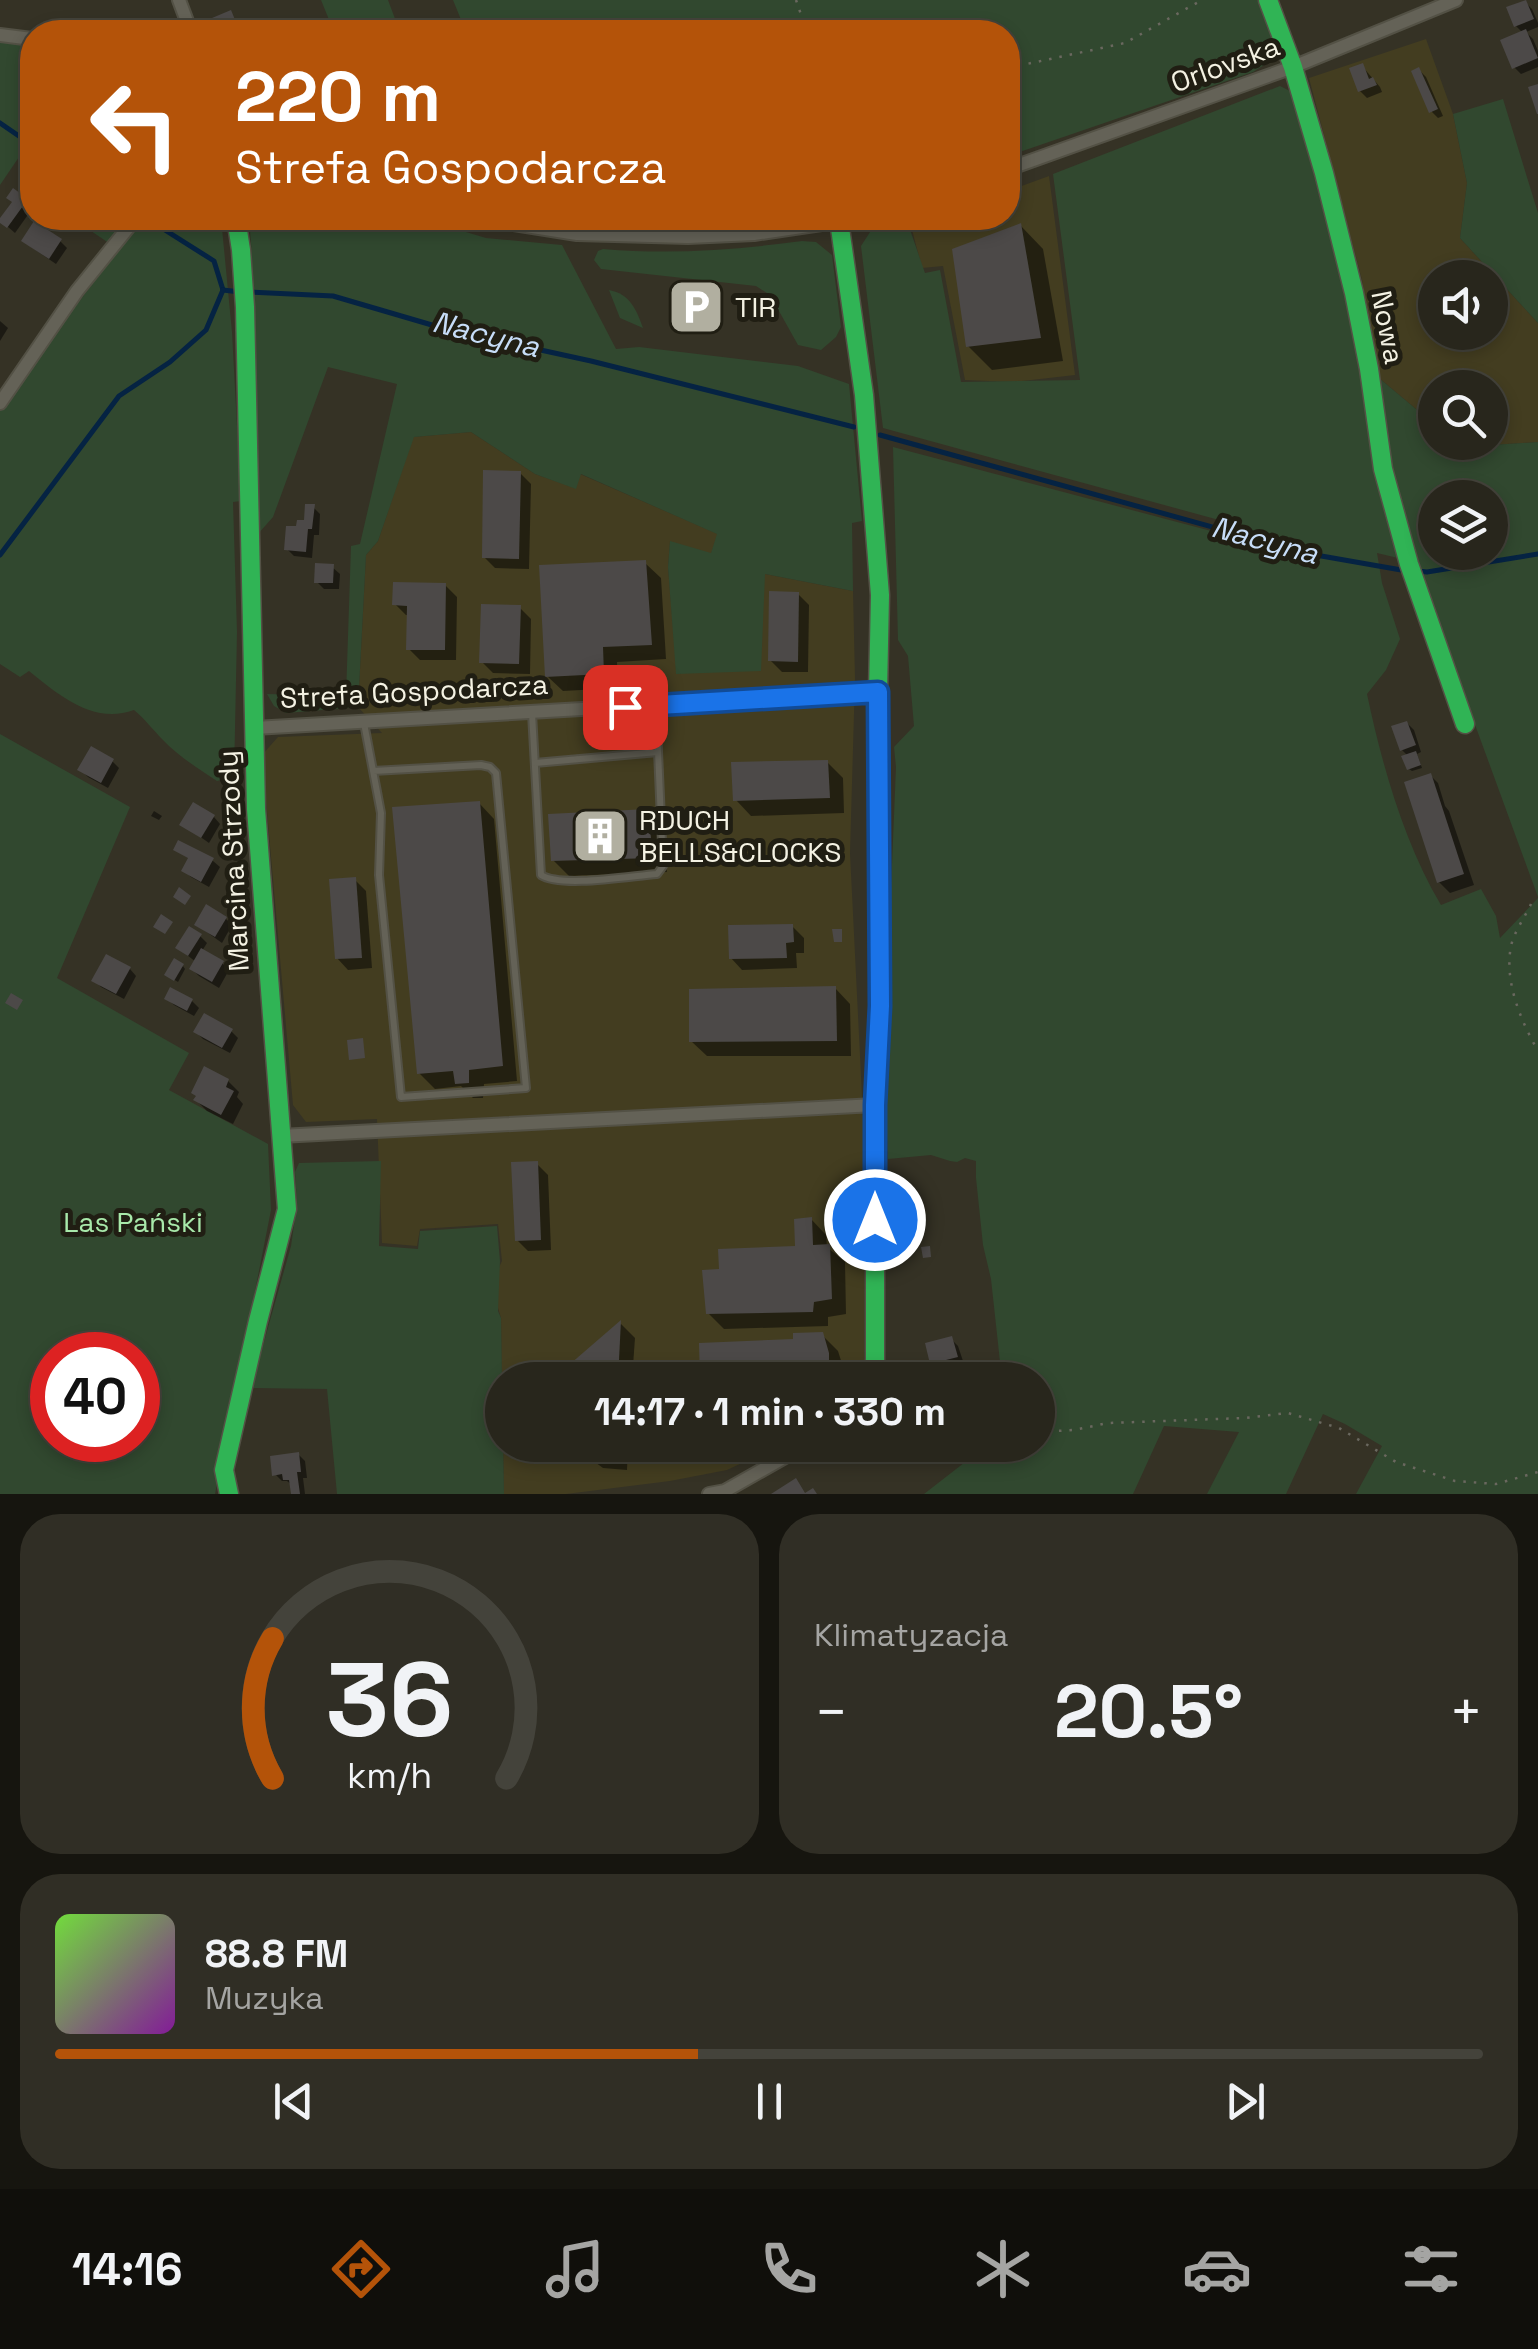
<!DOCTYPE html>
<html lang="pl">
<head>
<meta charset="utf-8">
<style>
	:root { --surface:#28261c; --page:#302e25; --text:#f1f3f6; --muted:#a5a5a3; --line:#44433b; --accent:#b45309 }
	body { margin:0; font-family:"Space Grotesk",sans-serif; background:var(--page); color:var(--text); height:100vh; display:flex; flex-direction:column; font-size:38px; white-space:nowrap }
	* { box-sizing:border-box; margin:0 }
	p { font-size:32px; color:var(--muted) }
	.icon { flex:none; width:55px; height:55px; fill:none; stroke:currentColor; stroke-width:2; stroke-linecap:round; stroke-linejoin:round }
	.map { position:relative; height:1494px; overflow:hidden }
	.drawer { display:flex; flex-direction:column; gap:20px; padding:20px; background:#16150f; flex:1 }
	.drawer>* { flex:none }
	.banner { position:absolute; left:20px; top:20px; width:1000px; height:210px; border-radius:40px; box-shadow:0 5px 15px #0003,0 0 0 2px var(--line); background:#b45309; color:#fff; overflow:hidden }
	.buttons { position:absolute; left:1418px; top:260px; display:grid; gap:20px }
	.buttons a { display:grid; place-items:center; width:90px; height:90px; border-radius:50%; background:var(--surface); box-shadow:0 5px 15px #0003,0 0 0 2px var(--line); font-size:50px }
	.speed { position:absolute; left:30px; top:1332px; display:flex; gap:20px; font-size:50px; font-weight:700; text-align:center }
	.speed>* { display:grid; place-content:center; width:130px; height:130px; border-radius:50%; background:var(--surface); box-shadow:0 5px 15px #0003,0 0 0 2px var(--line); line-height:1 }
	.speed .limit { border:15px solid #d22; background:#fff; color:#111 }
	.pin { position:absolute; display:grid; place-items:center; width:85px; height:85px; color:#fff; margin:-42px; border-radius:20px; box-shadow:0 5px 15px #0006 }
	.me { position:absolute; width:110px; margin:-55px; rotate:0deg; stroke-linejoin:round; filter:drop-shadow(0 0 8px #0008) }
	.turn { display:flex; align-items:center; gap:35px; height:210px; padding:0 50px; font-size:45px }
	.turn .icon { width:130px; height:130px; stroke-width:2.5 }
	.turn b { display:block; font-size:70px; line-height:85px }
	.big { font-size:75px; font-weight:800; line-height:1.1 }
	.drawer .card { flex:1; display:flex; flex-direction:column; justify-content:center; gap:15px; min-width:0; padding:0 35px; border-radius:40px; background:var(--page) }
	.drawer .dial { align-items:center; gap:0 }
	.dial svg { height:260px; overflow:visible; fill:none; stroke:var(--line); stroke-width:7; stroke-linecap:round; text-anchor:middle }
	.dial text { fill:var(--text); stroke:none }
	.song { display:flex; align-items:center; gap:30px }
	.cover { width:120px; height:120px; border-radius:15px; background:linear-gradient(135deg,hsl(100 70% 55%),hsl(290 70% 35%)) }
	.played { height:10px; border-radius:5px; background:linear-gradient(90deg,var(--accent) 45%,var(--line) 45%) }
	.keys { display:flex; justify-content:space-around; direction:ltr }
	.heat { display:flex; justify-content:space-between; align-items:center; font-size:55px; direction:ltr }
	.drawer .tiles { flex:1; display:grid; gap:20px; grid-template-columns:1fr 1fr }
	.card:last-child { grid-column:span 2 }
	.trip { position:absolute; left:485px; top:1362px; width:570px; height:100px; border-radius:50px; background:var(--surface); box-shadow:0 5px 15px #0003,0 0 0 2px var(--line); font-weight:800; line-height:100px; text-align:center }
	.tab-bar { display:flex; height:160px; justify-content:space-around; align-items:center; background:#100f0b; color:var(--muted) }
	.tab-bar .icon { width:70px; height:70px }
	.tab-bar .active { color:var(--accent) }
	.tab-bar b { font-size:45px; color:var(--text) }
	.map>svg:first-child { display:block }
	.built { fill:#433d20; fill-rule:evenodd }
	.green { fill:#31482f; fill-rule:evenodd }
	.shadow { fill:#0007 }
	.lines { fill:none; stroke-linecap:round; stroke-linejoin:round }
	.stream { stroke:#052343; stroke-width:5 }
	.building { fill:#4c4948 }
	.lane-casing { stroke:#535145; stroke-width:10 }
	.street-casing { stroke:#535145; stroke-width:16 }
	.fast-casing { stroke:#535145; stroke-width:21 }
	.path { stroke:#6a685f; stroke-width:2.5; stroke-dasharray:2.5 8; stroke-linecap:butt }
	.lane { stroke:#646257; stroke-width:6 }
	.street { stroke:#646257; stroke-width:12 }
	.fast { stroke:#30b455; stroke-width:18 }
	.route-casing { stroke:#114b97; stroke-width:25 }
	.route { stroke:#1a73e8; stroke-width:18 }
	.labels { text-anchor:middle; dominant-baseline:central; stroke-width:10; stroke-linejoin:round; paint-order:stroke }
	.street-label { font-size:28px; fill:#f4f2e3; stroke:#201e13 }
	.poi-label { font-size:28px; fill:#f4f2e3; stroke:#201e13; text-anchor:start }
	.park-label { font-size:28px; fill:#a8e9aa; stroke:#201e13 }
	.water-label { font-size:30px; font-style:italic; fill:#c7ddf8; stroke:#201e13 }
</style>
</head>
<body>
<div class="map">
<svg width="1538" height="1494" viewBox="0 0 1538 1494">
	<rect width="100%" height="100%" fill="#353225"/>
	<g class="built">
		<path d="M1426 39 1453 114 1467 183 1460 238 1538 323V442L1461 447 1456 443 1490 442V388H1435V425L1379 378 1362 280 1309 78ZM1435 278H1490V332H1435Z"/>
		<path d="M1049 176 1075 375 1013 382 965 380 943 266 922 268 910 222 929 218H1008V191Z"/>
		<path d="M471 432 535 474 575 488 580 474 718 534 711 554 670 542 668 567 677 674 765 574 853 591 855 679 850 853 865 1157 864 1375 860 1380H502V1406L501 1318 496 1301V1274L502 1261 498 1224 420 1229 417 1246 382 1243 377 1119 306 1122 293 1105 262 755 278 737 382 733 358 707 366 555 378 541 413 437Z"/>
		<path d="M503 1445H780L727 1470 670 1481 566 1494H504Z"/>
	</g>
	<g class="green">
		<path d="M321 0H388L400 32H334Z"/>
		<path d="M453 0H1259L1280 55 1253 72 1008 156V32H466Z"/>
		<path d="M0 42 32 46V166L19 157 0 185Z"/>
		<path d="M1280 86 1290 91 1299 115 1354 333 1398 558 1377 553 1382 583 1400 639 1386 670 1367 694C1382 765 1404 843 1441 905L1481 889 1496 916 1500 938 1538 898V1494H1356L1382 1446 1345 1424 1323 1414 1286 1494H1207L1239 1432 1164 1426 1133 1494H924L987 1445H1038V1380H1002L991 1279 983 1245 976 1178V1161L965 1158 957 1162 950 1161 931 1155 888 1159 884 1059 896 767 894 747 914 726 908 656 898 640 893 447 1234 537 1230 523 883 428 861 246 872 229 907 221 925 273 940 270 961 382 1080 380 1053 174Z"/>
		<path d="M1503 99 1538 213V323L1460 238 1467 183 1453 114Z"/>
		<path d="M72 218H221L232 332 241 501 233 502 237 632 234 777 217 781C199 769 178 756 163 740 153 730 145 719 134 710 93 725 59 695 29 671L20 677 0 664V403L119 250Z"/>
		<path d="M249 218H419L486 238 562 245 616 349 639 347 798 366 849 384 862 521 852 523 853 591 765 574 761 671 676 674 668 567 670 541 711 553 717 534 581 474 576 489 535 474 471 432 414 437 378 541 366 555 358 707 286 713 274 706 267 694 346 696 351 546 360 544 397 384 328 367 273 517 250 543 252 256Z"/>
		<path d="M578 218H766L618 223Z"/>
		<path d="M802 241 816 242 832 255 841 327 836 337 821 350 798 345 770 295 756 286 601 269 594 260 598 251 603 249C670 255 735 250 802 241Z"/>
		<path d="M609 290C630 294 636 309 643 328L620 318Z"/>
		<path d="M1379 378 1435 425V442L1456 443 1461 447 1538 442V897L1417 566 1389 471ZM1435 498H1490V552H1435Z"/>
		<path d="M0 734 130 807 57 978 189 1053 169 1090 268 1144 271 1210 215 1494H0ZM52 1355H138V1440H52Z"/>
		<path d="M381 1161 379 1246 418 1249 420 1231 497 1226 500 1261 498 1311 501 1318 504 1494H337L327 1389 251 1388 291 1246 297 1204 295 1172 299 1163Z"/>
	</g>
	<g class="shadow">
		<path d="M1525 2 1532 9 1538 23V27L1526 32 1533 39 1538 51V67L1521 74 1514 67 1523 33 1516 26Z"/>
		<path d="M1362 66 1380 87 1382 92 1367 98 1360 91Z"/>
		<path d="M1419 70 1426 77 1443 116 1438 118 1432 112Z"/>
		<path d="M27 201 32 209 15 233 1 221Z"/>
		<path d="M1020 225 1043 249 1063 361 992 370 968 346Z"/>
		<path d="M60 241 67 248 56 264 31 247Z"/>
		<path d="M0 321 8 328 0 341Z"/>
		<path d="M520 473 531 484 529 569 495 568 484 557Z"/>
		<path d="M313 507 320 514 319 535H314L312 558 294 556 287 549 299 529 306 523Z"/>
		<path d="M645 563 661 578 666 659 617 662 618 688 563 691 547 676Z"/>
		<path d="M332 567 340 574 339 589H324L317 582Z"/>
		<path d="M445 585 457 597 456 660H420L409 649 410 615H406L395 604Z"/>
		<path d="M798 594 809 605 808 672H782L770 660Z"/>
		<path d="M520 608 531 619 530 674 493 673 482 662Z"/>
		<path d="M1407 723 1414 730 1421 752 1417 754 1422 768 1412 771 1409 769 1408 756 1402 750Z"/>
		<path d="M112 761 119 768 108 788 88 777 81 770Z"/>
		<path d="M827 762 843 778 844 813 751 816 736 800Z"/>
		<path d="M1431 776 1438 783 1445 806 1449 811 1474 885 1450 893 1439 882Z"/>
		<path d="M479 803 494 819 517 1081 484 1084 483 1098H473L461 1086 435 1089 419 1073Z"/>
		<path d="M154 811 162 816 159 820 151 816Z"/>
		<path d="M647 812 662 827 667 872 569 876 553 860Z"/>
		<path d="M214 817 220 824 209 843 182 824Z"/>
		<path d="M179 843 213 861 220 867 209 887 191 877 184 870 190 858Z"/>
		<path d="M355 880 366 891 372 968 348 970 337 958Z"/>
		<path d="M225 918 232 925 222 943 197 925Z"/>
		<path d="M792 926 804 938V953H796L797 968 742 970 731 958Z"/>
		<path d="M200 936 207 943 202 951 222 963 229 970 219 988 199 976 192 969 196 962 178 948Z"/>
		<path d="M183 966 185 969 178 982 170 977Z"/>
		<path d="M130 969 136 976 124 999 101 987 95 980Z"/>
		<path d="M835 988 850 1004 851 1056H707L691 1041Z"/>
		<path d="M167 998 192 1001 199 1008 194 1016 174 1005Z"/>
		<path d="M231 1031 238 1038 230 1053 203 1039 196 1032Z"/>
		<path d="M228 1081 239 1092 237 1097 243 1104 233 1124 207 1111 196 1100Z"/>
		<path d="M537 1164 548 1175 551 1250 528 1251 517 1240Z"/>
		<path d="M811 1219 826 1235 827 1247 845 1262 846 1314 828 1317V1326L724 1329 708 1313 798 1248Z"/>
		<path d="M621 1324 635 1338 632 1380H563Z"/>
		<path d="M822 1335 838 1351 844 1370V1380H703L795 1342Z"/>
		<path d="M951 1339 958 1346 964 1364 939 1370 932 1363Z"/>
		<path d="M572 1445H628L627 1470 603 1468Z"/>
		<path d="M298 1454 305 1461 307 1478H303L305 1494H293L292 1485 287 1481H282L275 1474Z"/>
	</g>
	<g class="lines">
		<g class="stream">
			<path d="M0 123 32 145"/>
			<path d="M146 218 214 261 223 290"/>
			<path d="M223 290 240 292"/>
			<path d="M251 292 333 296 449 330 591 361 854 427"/>
			<path d="M880 435 1310 554 1407 571"/>
			<path d="M0 555 119 396 170 362 206 330 223 290"/>
			<path d="M1418 571 1427 572 1538 554"/>
		</g>
	</g>
	<g class="building">
		<path d="M1526 0 1534 19 1514 27 1506 7Z"/>
		<path d="M231 10 240 32H218L212 18Z"/>
		<path d="M1526 29 1538 58 1512 69 1500 40Z"/>
		<path d="M1363 63 1369 79 1373 77 1377 85 1358 92 1349 68Z"/>
		<path d="M1419 67 1438 109 1429 113 1411 71Z"/>
		<path d="M1538 84V114H1537L1528 87Z"/>
		<path d="M13 188 28 199 7 228 0 223V218L12 202 6 198Z"/>
		<path d="M34 221 62 239 49 259 21 241Z"/>
		<path d="M1021 223 1041 338 966 347 952 249Z"/>
		<path d="M483 470 521 471 519 559 482 558Z"/>
		<path d="M305 504H315L312 529H308L306 552 284 550 286 526H296L297 520H304Z"/>
		<path d="M646 560 652 645 603 647 604 674 545 677 539 565Z"/>
		<path d="M315 563 334 564 333 583H314Z"/>
		<path d="M393 582 446 583 445 650H406L407 606 392 605Z"/>
		<path d="M769 591 799 592 798 662 768 661Z"/>
		<path d="M481 604 521 605 519 664 479 663Z"/>
		<path d="M1407 721 1416 745 1400 751 1391 726Z"/>
		<path d="M91 746 114 759 101 783 77 770Z"/>
		<path d="M1416 751 1421 765 1407 770 1401 756Z"/>
		<path d="M828 760 830 798 733 801 731 762Z"/>
		<path d="M1431 773 1464 874 1437 883 1404 782Z"/>
		<path d="M480 801 503 1066 469 1070V1083L455 1084 453 1071 417 1074 392 807Z"/>
		<path d="M193 802 215 815 201 838 179 825Z"/>
		<path d="M648 809 653 858 551 861 548 814Z"/>
		<path d="M178 840 214 858 201 882 181 871 188 858 173 850Z"/>
		<path d="M356 877 362 958 335 959 329 879Z"/>
		<path d="M179 887 191 896 185 905 173 897Z"/>
		<path d="M206 904 227 917 215 937 194 925Z"/>
		<path d="M161 914 173 922 165 934 153 927Z"/>
		<path d="M793 924 794 942 786 943 787 958 729 959 728 925Z"/>
		<path d="M189 926 202 934 188 956 175 948Z"/>
		<path d="M832 929H842V942H834Z"/>
		<path d="M201 948 224 961 212 982 189 969Z"/>
		<path d="M106 954 131 967 116 994 91 981Z"/>
		<path d="M174 958 184 964 174 981 164 975Z"/>
		<path d="M836 986 837 1041 689 1042V989Z"/>
		<path d="M170 987 193 999 187 1011 164 999Z"/>
		<path d="M11 993 23 1000 17 1010 5 1003Z"/>
		<path d="M204 1013 233 1029 222 1048 193 1032Z"/>
		<path d="M363 1038 365 1058 349 1060 347 1040Z"/>
		<path d="M204 1066 229 1079 226 1087 234 1091 221 1115 193 1100 196 1096 191 1093Z"/>
		<path d="M538 1161 541 1240 515 1241 511 1162Z"/>
		<path d="M812 1217 813 1245 830 1244 832 1299 814 1302 813 1312 706 1314 702 1270 719 1269 718 1249 795 1246 794 1219Z"/>
		<path d="M930 1246 931 1257 923 1258 921 1247Z"/>
		<path d="M621 1320 618 1380H560L562 1371Z"/>
		<path d="M823 1332 829 1353V1375L823 1380H700L699 1343 793 1339V1333Z"/>
		<path d="M952 1336 958 1357 930 1364 925 1343Z"/>
		<path d="M960 1372 963 1380H939V1379Z"/>
		<path d="M574 1445H613L612 1455 586 1453Z"/>
		<path d="M299 1452 301 1472H297L300 1494H291L289 1480H283L282 1474 272 1476 270 1456Z"/>
		<path d="M796 1478 805 1493 813 1488 817 1494H771Z"/>
	</g>
	<g class="lines">
		<g class="lane-casing">
			<g id="lane">
				<path d="M532 713 541 875C561 888 630 876 657 874L663 866 656 705"/>
				<path d="M364 723 381 813 379 875 401 1097 526 1088 496 773 490 767 481 765 373 771"/>
				<path d="M535 763 658 752"/>
			</g>
		</g>
		<g class="street-casing">
			<g id="street">
				<path d="M179 0 191 32"/>
				<path d="M0 35 32 39"/>
				<path d="M1008 169 1293 67 1456 0"/>
				<path d="M476 218 577 234 688 237 754 234 862 218"/>
				<path d="M0 403 77 291 136 218"/>
				<path d="M254 728 878 692"/>
				<path d="M280 1136 875 1105"/>
				<path d="M709 1494 725 1491 806 1445"/>
			</g>
		</g>
		<g class="fast-casing">
			<g id="fast">
				<path d="M1268 0 1293 67 1324 173 1354 293 1369 369 1383 469 1409 564 1465 724"/>
				<path d="M839 221 864 395 880 595 878 692 880 1007 875 1105V1360L871 1380"/>
				<path d="M229 1494 224 1470 258 1321 287 1209 256 809 245 307 241 250 236 218"/>
			</g>
		</g>
		<g class="path">
			<path d="M796 0 807 32"/>
			<path d="M1008 68 1125 43 1202 0"/>
			<path d="M1531 904C1525 917 1514 932 1511 946 1504 982 1521 1021 1538 1051"/>
			<path d="M1038 1432 1074 1430 1108 1423 1245 1418 1288 1413 1339 1428 1396 1462 1455 1481 1496 1484 1538 1472"/>
		</g>
		<use href="#lane" class="lane"/>
		<use href="#street" class="street"/>
		<use href="#fast" class="fast"/>
	</g>
	<g class="lines">
		<g class="route-casing">
			<path id="route" d="M625 707 878 692 880 1006 875 1105V1220"/>
		</g>
		<use href="#route" class="route"/>
	</g>
	<defs>
		<g id="parking-square" transform="scale(2.875)"><rect x="-9" y="-9" width="18" height="18" rx="4" fill="#b1afa0" stroke="#201e13"/><path d="M-3.5-5.5H1a3.5 3.5 0 0 1 0 7H-1V5.5H-3.5ZM-1-3.4V-.6H.8a1.4 1.4 0 0 0 0-2.8Z" fill="#fff"/></g>
		<g id="building-square" transform="scale(2.875)"><rect x="-9" y="-9" width="18" height="18" rx="4" fill="#b1afa0" stroke="#201e13"/><path d="M-4-6H4V6H1V3H-1V6H-4ZM-2.5-4.3h1.7v1.8h-1.7ZM.8-4.3h1.7v1.8H.8ZM-2.5-1h1.7V.8h-1.7ZM.8-1h1.7V.8H.8Z" fill="#fff"/></g>
	</defs>
	<g fill-rule="evenodd">
		<use href="#parking-square" x="696" y="307"/>
		<use href="#building-square" x="600" y="836"/>
	</g>
	<g class="labels">
		<g class="street-label">
			<text transform="translate(1225 64) rotate(-20)">Orlovska</text>
			<text transform="translate(1388 327) rotate(79)">Nowa</text>
			<text transform="translate(414 691) rotate(-3)">Strefa Gospodarcza</text>
			<text transform="translate(233 861) rotate(-93)">Marcina Strzody</text>
		</g>
		<g class="poi-label">
			<text x="735" y="307">TIR</text>
			<text x="639" y="820">RDUCH<tspan x="639" dy="32">BELLS&amp;CLOCKS</tspan></text>
		</g>
		<g class="park-label">
			<text x="133" y="1222">Las Pański</text>
		</g>
		<g class="water-label">
			<text transform="translate(486 334) rotate(14)">Nacyna</text>
			<text transform="translate(1265 540) rotate(15)">Nacyna</text>
		</g>
	</g>
</svg>
<div class="buttons">
<a><svg class="icon" aria-label="sound" viewBox="0 0 24 24"><path d="M4 9h4l5-4v14l-5-4H4zM17 9q2 3 0 6"/></svg></a>
<a><svg class="icon" aria-label="search" viewBox="0 0 24 24"><circle cx="10" cy="10" r="6"/><path d="M15 15l6 6"/></svg></a>
<a><svg class="icon" aria-label="layers" viewBox="0 0 24 24"><path d="M12 4l9 5-9 5-9-5zM3 14l9 5 9-5"/></svg></a>
</div>
<div class="speed"><div class="limit">40</div></div>
<div class="pin" style="left:625px;top:707px;background:#d93025"><svg class="icon" aria-label="arrive" viewBox="0 0 24 24"><path d="M6 21V4h12l-3 4 3 4H6"/></svg></div>
<svg class="me" style="left:875px;top:1220px" viewBox="-20 -20 40 40"><circle r="17" fill="#1a73e8" stroke="#fff" stroke-width="3"/><path d="M0-11L8 9 0 5-8 9z" fill="#fff"/></svg>
<div class="trip">14:17 · 1 min · 330 m</div>
<div class="banner">
<div class="turn"><svg class="icon" aria-label="left" viewBox="0 0 24 24"><path d="M17 20v-9H6M10 6l-5 5 5 5"/></svg><div><b>220 m</b>Strefa Gospodarcza</div></div>
</div>
</div>
<section class="drawer">
<div class="tiles">
<div class="card dial"><svg viewBox="0 0 100 80">
<path d="M14 69A42 42 0 1 1 86 69"/>
<path d="M14 69A42 42 0 0 1 14 26" stroke="#b45309"/>
<text x="50" y="56" font-size="32" font-weight="700">36</text>
<text x="50" y="72" font-size="11">km/h</text>
</svg></div>
<div class="card"><p>Klimatyzacja</p>
<div class="heat"><a>−</a><b class="big">20.5°</b><a>+</a></div>
</div>
<div class="card">
<div class="song"><i class="cover"></i><div><b>88.8 FM</b><p>Muzyka</p></div></div>
<div class="played"></div>
<div class="keys"><svg class="icon" aria-label="previous" viewBox="0 0 24 24"><path d="M18 5L8 12l10 7zM5 5v14"/></svg><svg class="icon" aria-label="pause" viewBox="0 0 24 24"><path d="M8 5v14M16 5v14"/></svg><svg class="icon" aria-label="next" viewBox="0 0 24 24"><path d="M6 5l10 7-10 7zM19 5v14"/></svg></div>
</div>
</div>
</section>
<nav class="tab-bar">
<b>14:16</b>
<svg class="icon active" aria-label="directions" viewBox="0 0 24 24"><path d="M12 3l9 9-9 9-9-9zM9 14v-3h6M13 9l2 2-2 2"/></svg>
<svg class="icon" aria-label="music" viewBox="0 0 24 24"><path d="M9 18V5l10-2v13"/><circle cx="6" cy="18" r="3"/><circle cx="16" cy="16" r="3"/></svg>
<svg class="icon" aria-label="phone" viewBox="0 0 24 24"><path d="M5 4h4l2 5-3 2q2 4 5 5l2-3 5 2v4C11 20 4 13 5 4z"/></svg>
<svg class="icon" aria-label="climate" viewBox="0 0 24 24"><path d="M12 3v18M4 7l16 10M4 17L20 7"/></svg>
<svg class="icon" aria-label="car" viewBox="0 0 24 24"><path d="M5 17H2v-5l4-1 3-4h7l3 4 3 1v5h-3M9 17h6M6 11h13"/><circle cx="7" cy="17" r="2"/><circle cx="17" cy="17" r="2"/></svg>
<svg class="icon" aria-label="filters" viewBox="0 0 24 24"><path d="M4 7h16M4 17h16"/><circle cx="9" cy="7" r="2"/><circle cx="15" cy="17" r="2"/></svg>
</nav>
</body>
</html>
